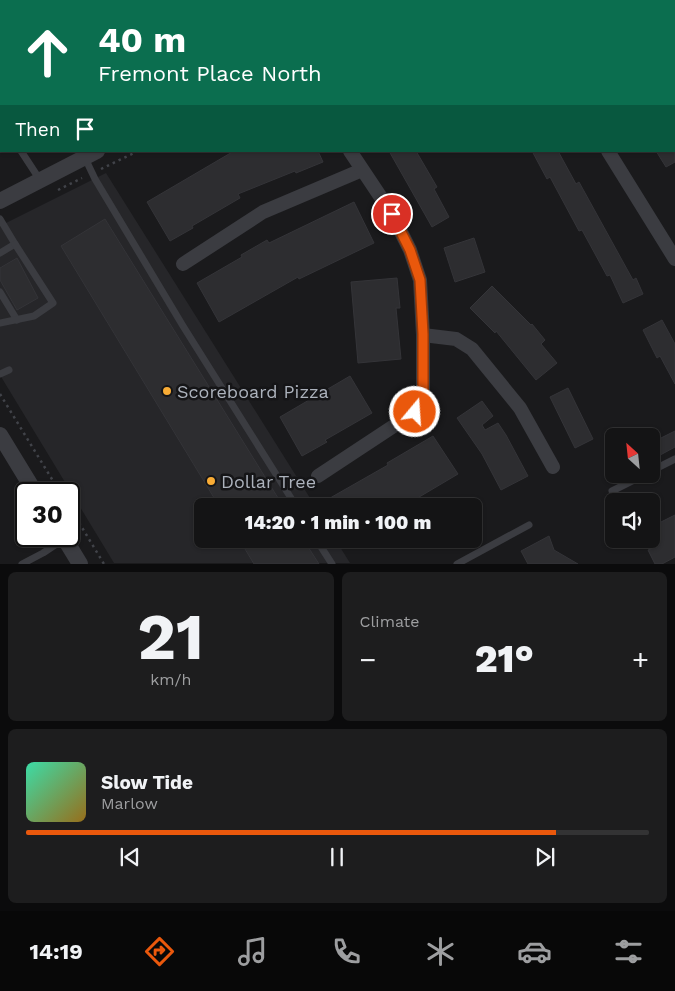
<!DOCTYPE html>
<html lang="en">
<head>
<meta charset="utf-8">
<style>
	:root { --surface:#141415; --page:#1d1d1e; --text:#f1f3f6; --muted:#9d9ea0; --line:#333334; --accent:#ea580c }
	body { margin:0; font-family:"Work Sans",sans-serif; background:var(--page); color:var(--text); height:100vh; display:flex; flex-direction:column; font-size:19px; white-space:nowrap }
	* { box-sizing:border-box; margin:0 }
	p { font-size:16px; color:var(--muted) }
	.icon { flex:none; width:28px; height:28px; fill:none; stroke:currentColor; stroke-width:2; stroke-linecap:round; stroke-linejoin:round }
	.map { position:relative; height:564px; overflow:hidden }
	.sheet { display:flex; flex-direction:column; gap:8px; padding:8px; background:#0b0b0c; flex:1 }
	.sheet>* { flex:none }
	.top-card { position:absolute; left:0px; top:0px; width:675px; height:152px; box-shadow:0 1px 4px #0004,0 0 0 1px var(--line); background:#0b6e4f; color:#fff; overflow:hidden }
	.needle { width:32px; rotate:333deg }
	.controls { position:absolute; left:605px; top:428px; display:grid; gap:10px }
	.controls a { display:grid; place-items:center; width:55px; height:55px; border-radius:8px; background:var(--surface); box-shadow:0 1px 4px #0004,0 0 0 1px var(--line); font-size:25px }
	.speed { position:absolute; left:15px; top:482px; display:flex; gap:10px; font-size:25px; font-weight:700; text-align:center }
	.speed>* { display:grid; place-content:center; width:65px; height:65px; border-radius:50%; background:var(--surface); box-shadow:0 1px 4px #0004,0 0 0 1px var(--line); line-height:1 }
	.speed .limit { border:2px solid #111; border-radius:8px; background:#fff; color:#111 }
	.pin { position:absolute; display:grid; place-items:center; width:42px; height:42px; color:#fff; margin:-21px; border:2px solid #fff; border-radius:50%; box-shadow:0 1px 5px #0007 }
	.me { position:absolute; width:55px; margin:-28px; rotate:18deg; stroke-linejoin:round; filter:drop-shadow(0 0 4px #0008) }
	.turn { display:flex; align-items:center; gap:18px; height:105px; padding:0 15px; font-size:22px }
	.turn .icon { width:65px; height:65px; stroke-width:2.5 }
	.turn b { display:block; font-size:35px; line-height:42px }
	.then { display:flex; align-items:center; height:48px; padding:0 15px; background:#0003; gap:10px; font-size:19px }
	.big { font-size:38px; font-weight:800; line-height:1.1 }
	.sheet .card { flex:1; display:flex; flex-direction:column; justify-content:center; gap:8px; min-width:0; padding:0 18px; border-radius:8px; background:var(--page) }
	.sheet .dial { align-items:center; gap:0 }
	.dial b { font-size:65px; line-height:1 }
	.song { display:flex; align-items:center; gap:15px }
	.cover { width:60px; height:60px; border-radius:8px; background:linear-gradient(135deg,hsl(160 70% 55%),hsl(40 70% 35%)) }
	.played { height:5px; border-radius:2px; background:linear-gradient(90deg,var(--accent) 85%,var(--line) 85%) }
	.keys { display:flex; justify-content:space-around; direction:ltr }
	.heat { display:flex; justify-content:space-between; align-items:center; font-size:28px; direction:ltr }
	.sheet .tiles { flex:1; display:grid; gap:8px; grid-template-columns:1fr 1fr }
	.card:last-child { grid-column:span 2 }
	.trip { position:absolute; left:194px; top:498px; width:288px; height:50px; border-radius:8px; background:var(--surface); box-shadow:0 1px 4px #0004,0 0 0 1px var(--line); font-weight:800; line-height:50px; text-align:center }
	.tabs { display:flex; height:80px; justify-content:space-around; align-items:center; background:#080808; color:var(--muted) }
	.tabs .icon { width:35px; height:35px }
	.tabs .active { color:var(--accent) }
	.tabs b { font-size:22px; color:var(--text) }
	.map>svg:first-child { display:block }
	.built { fill:#262629 }
	.building { fill:#2d2d30; stroke:#343438 }
	.lines { fill:none; stroke-linecap:round; stroke-linejoin:round }
	.path { stroke:#414349; stroke-width:2.5; stroke-dasharray:2.5 4; stroke-linecap:butt }
	.service { stroke:#3b3c41; stroke-width:7 }
	.minor { stroke:#3b3c41; stroke-width:14 }
	.tertiary { stroke:#3b3c41; stroke-width:16 }
	.route-casing { stroke:#983908; stroke-width:12 }
	.route { stroke:#ea580c; stroke-width:9 }
	.poi-dot { fill:#f9ac35; stroke:#151517; stroke-width:2 }
	.labels { text-anchor:middle; dominant-baseline:central; stroke-width:5; stroke-linejoin:round; paint-order:stroke }
	.poi-label { font-size:18px; fill:#acb2bc; stroke:#151517; text-anchor:start }
</style>
</head>
<body>
<div class="map">
<svg width="675" height="564" viewBox="0 0 675 564">
	<rect width="100%" height="100%" fill="#1a1a1c"/>
	<path class="built" d="M106 173 315 506H202V539H335L350 563H114L0 375V226Z"/>
	<g class="building">
		<path d="M234 151H318L323 162 296 173 295 171 238 194 240 198 192 226 193 228 170 241 147 202Z"/>
		<path d="M389 151H416L437 187 434 189 449 217 432 227Z"/>
		<path d="M532 151H558L576 184 579 182 633 280 636 278 643 294 623 303 610 275 607 276 582 230 579 231 550 177 547 179Z"/>
		<path d="M656 151H675V162L666 167Z"/>
		<path d="M354 202 374 243 299 279 298 277 219 322 197 283 242 257 241 255 267 240 269 243Z"/>
		<path d="M105 219 283 506H219L61 246Z"/>
		<path d="M474 238 485 272 455 282 444 248Z"/>
		<path d="M17 258 38 298 17 310 0 280V268Z"/>
		<path d="M397 278 400 308H396L401 359 358 363 351 282Z"/>
		<path d="M492 286 531 325 532 324 545 340 541 344 557 363 536 380 496 331 495 333 470 308Z"/>
		<path d="M662 320 675 344V384L660 356 657 358 643 330Z"/>
		<path d="M350 376 372 413 325 440 327 442 302 456 280 417Z"/>
		<path d="M568 388 593 439 575 448 550 397Z"/>
		<path d="M482 401 493 416 482 425 485 430 498 423 506 435 528 476 501 490 482 454 457 418Z"/>
		<path d="M675 431V447L651 460V443Z"/>
		<path d="M433 436 458 474 404 506H316L388 465 387 463Z"/>
		<path d="M675 515V557L662 564H655L648 550 653 548 651 544V527Z"/>
		<path d="M549 536 554 550 578 564H528L521 551Z"/>
		<path d="M239 539H303L319 564H254Z"/>
	</g>
	<g class="lines">
		<g class="path">
			<path d="M431 1 433 0"/>
			<path d="M101 169 138 151"/>
			<path d="M58 190 82 178"/>
			<path d="M0 394 61 494"/>
			<path d="M69 506 104 564"/>
		</g>
		<g class="service">
			<path d="M240 0 241 1"/>
			<path d="M276 0V1"/>
			<path d="M0 115 1 117"/>
			<path d="M21 151 40 180"/>
			<path d="M85 158 95 179 183 326 296 506"/>
			<path d="M0 219 15 244 0 253"/>
			<path d="M0 292 17 320"/>
			<path d="M0 323 34 316 53 303 15 244"/>
			<path d="M0 374 9 370"/>
			<path d="M651 471 675 459"/>
			<path d="M612 491 646 474"/>
			<path d="M316 539 332 564"/>
			<path d="M22 564 43 553 64 539"/>
			<path d="M457 564 529 525"/>
		</g>
		<g class="minor">
			<path d="M514 0 515 1"/>
			<path d="M608 151 675 259"/>
			<path d="M183 264 263 212 362 170"/>
			<path d="M423 335 456 339 472 349 520 408 553 467"/>
			<path d="M318 476 415 412 423 397V335L420 280 410 250 392 214 350 151"/>
		</g>
		<g class="tertiary">
			<path d="M390 1 392 0"/>
			<path d="M0 201 97 151"/>
			<path d="M0 435 36 494"/>
			<path d="M63 536 80 564"/>
		</g>
	</g>
	<g class="lines">
		<g class="route-casing">
			<path id="route" d="M392 214 410 250 420 280 423 334V397L415 412"/>
		</g>
		<use href="#route" class="route"/>
	</g>
	<g class="poi-dot">
		<circle cx="167" cy="391" r="5"/>
		<circle cx="211" cy="481" r="5"/>
	</g>
	<g class="labels">
		<g class="poi-label">
			<text x="177" y="391">Scoreboard Pizza</text>
			<text x="221" y="481">Dollar Tree</text>
		</g>
	</g>
</svg>
<div class="controls">
<a><svg class="needle" viewBox="-14 -14 28 28"><path d="M0-13l5 13h-10z" fill="#e53935"/><path d="M0 13l5-13h-10z" fill="#9d9ea0"/></svg></a>
<a><svg class="icon" aria-label="sound" viewBox="0 0 24 24"><path d="M4 9h4l5-4v14l-5-4H4zM17 9q2 3 0 6"/></svg></a>
</div>
<div class="speed"><div class="limit">30</div></div>
<div class="pin" style="left:392px;top:214px;background:#d93025"><svg class="icon" aria-label="arrive" viewBox="0 0 24 24"><path d="M6 21V4h12l-3 4 3 4H6"/></svg></div>
<svg class="me" style="left:415px;top:412px" viewBox="-20 -20 40 40"><circle r="17" fill="#ea580c" stroke="#fff" stroke-width="3"/><path d="M0-11L8 9 0 5-8 9z" fill="#fff"/></svg>
<div class="trip">14:20 · 1 min · 100 m</div>
<div class="top-card">
<div class="turn"><svg class="icon" aria-label="ahead" viewBox="0 0 24 24"><path d="M12 20V5M6 11l6-6 6 6"/></svg><div><b>40 m</b>Fremont Place North</div></div>
<div class="then">Then<svg class="icon" aria-label="arrive" viewBox="0 0 24 24"><path d="M6 21V4h12l-3 4 3 4H6"/></svg></div>
</div>
</div>
<section class="sheet">
<div class="tiles">
<div class="card dial"><b>21</b><p>km/h</p></div>
<div class="card"><p>Climate</p>
<div class="heat"><a>−</a><b class="big">21°</b><a>+</a></div>
</div>
<div class="card">
<div class="song"><i class="cover"></i><div><b>Slow Tide</b><p>Marlow</p></div></div>
<div class="played"></div>
<div class="keys"><svg class="icon" aria-label="previous" viewBox="0 0 24 24"><path d="M18 5L8 12l10 7zM5 5v14"/></svg><svg class="icon" aria-label="pause" viewBox="0 0 24 24"><path d="M8 5v14M16 5v14"/></svg><svg class="icon" aria-label="next" viewBox="0 0 24 24"><path d="M6 5l10 7-10 7zM19 5v14"/></svg></div>
</div>
</div>
</section>
<nav class="tabs">
<b>14:19</b>
<svg class="icon active" aria-label="directions" viewBox="0 0 24 24"><path d="M12 3l9 9-9 9-9-9zM9 14v-3h6M13 9l2 2-2 2"/></svg>
<svg class="icon" aria-label="music" viewBox="0 0 24 24"><path d="M9 18V5l10-2v13"/><circle cx="6" cy="18" r="3"/><circle cx="16" cy="16" r="3"/></svg>
<svg class="icon" aria-label="phone" viewBox="0 0 24 24"><path d="M5 4h4l2 5-3 2q2 4 5 5l2-3 5 2v4C11 20 4 13 5 4z"/></svg>
<svg class="icon" aria-label="climate" viewBox="0 0 24 24"><path d="M12 3v18M4 7l16 10M4 17L20 7"/></svg>
<svg class="icon" aria-label="car" viewBox="0 0 24 24"><path d="M5 17H2v-5l4-1 3-4h7l3 4 3 1v5h-3M9 17h6M6 11h13"/><circle cx="7" cy="17" r="2"/><circle cx="17" cy="17" r="2"/></svg>
<svg class="icon" aria-label="filters" viewBox="0 0 24 24"><path d="M4 7h16M4 17h16"/><circle cx="9" cy="7" r="2"/><circle cx="15" cy="17" r="2"/></svg>
</nav>
</body>
</html>
